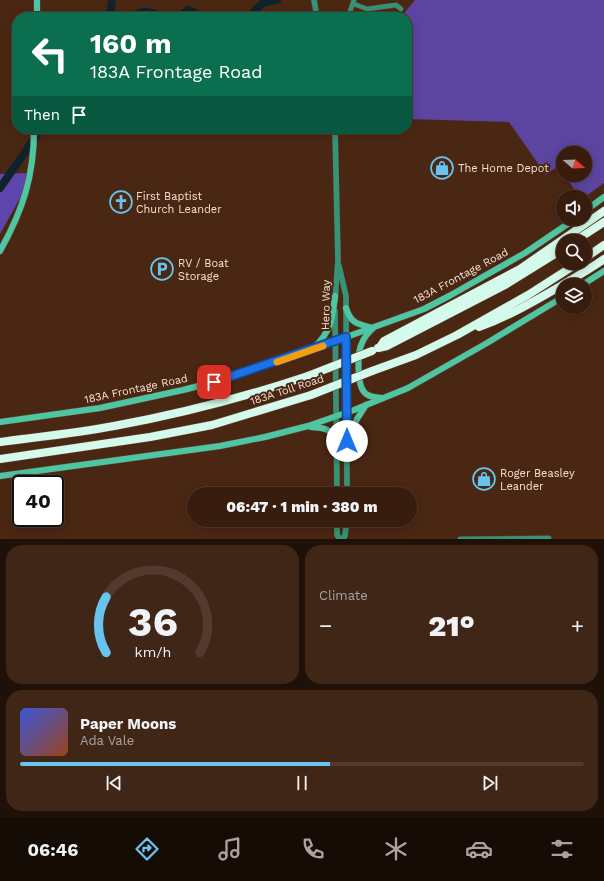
<!DOCTYPE html>
<html lang="en">
<head>
<meta charset="utf-8">
<style>
	:root { --surface:#381d0e; --page:#3f2617; --text:#f1f3f6; --muted:#aba29e; --line:#523b2e; --accent:#67c4ef }
	body { margin:0; font-family:"Work Sans",sans-serif; background:var(--page); color:var(--text); height:100vh; display:flex; flex-direction:column; font-size:15px; white-space:nowrap }
	* { box-sizing:border-box; margin:0 }
	p { font-size:13px; color:var(--muted) }
	.icon { flex:none; width:22px; height:22px; fill:none; stroke:currentColor; stroke-width:2; stroke-linecap:round; stroke-linejoin:round }
	.map { position:relative; height:539px; overflow:hidden }
	.panel { display:flex; flex-direction:column; gap:6px; padding:6px; background:#1f1008; flex:1 }
	.panel>* { flex:none }
	.hud { position:absolute; left:12px; top:12px; width:400px; height:122px; border-radius:16px; box-shadow:0 2px 10px #0003,0 0 0 1px var(--line); background:#0b6e4f; color:#fff; overflow:hidden }
	.needle { width:26px; rotate:109deg }
	.tools { position:absolute; left:556px; top:146px; display:grid; gap:8px }
	.tools a { display:grid; place-items:center; width:36px; height:36px; border-radius:50%; background:var(--surface); box-shadow:0 2px 10px #0003,0 0 0 1px var(--line); font-size:20px }
	.speed { position:absolute; left:12px; top:475px; display:flex; gap:8px; font-size:20px; font-weight:700; text-align:center }
	.speed>* { display:grid; place-content:center; width:52px; height:52px; border-radius:50%; background:var(--surface); box-shadow:0 2px 10px #0003,0 0 0 1px var(--line); line-height:1 }
	.speed .limit { border:2px solid #111; border-radius:6px; background:#fff; color:#111 }
	.pin { position:absolute; display:grid; place-items:center; width:34px; height:34px; color:#fff; margin:-17px; border-radius:8px; box-shadow:0 2px 6px #0006 }
	.me { position:absolute; width:44px; margin:-22px; rotate:0deg; stroke-linejoin:round; filter:drop-shadow(0 0 3px #0008) }
	.turn { display:flex; align-items:center; gap:14px; height:84px; padding:0 12px; font-size:18px }
	.turn .icon { width:52px; height:52px; stroke-width:2.5 }
	.turn b { display:block; font-size:28px; line-height:34px }
	.then { display:flex; align-items:center; height:38px; padding:0 12px; background:#0003; gap:8px; font-size:15px }
	.big { font-size:30px; font-weight:800; line-height:1.1 }
	.panel .widget { flex:1; display:flex; flex-direction:column; justify-content:center; gap:6px; min-width:0; padding:0 14px; border-radius:16px; background:var(--page) }
	.panel .dial { align-items:center; gap:0 }
	.dial svg { height:104px; overflow:visible; fill:none; stroke:var(--line); stroke-width:7; stroke-linecap:round; text-anchor:middle }
	.dial text { fill:var(--text); stroke:none }
	.song { display:flex; align-items:center; gap:12px }
	.cover { width:48px; height:48px; border-radius:6px; background:linear-gradient(135deg,hsl(230 70% 55%),hsl(20 70% 35%)) }
	.played { height:4px; border-radius:2px; background:linear-gradient(90deg,var(--accent) 55%,var(--line) 55%) }
	.keys { display:flex; justify-content:space-around; direction:ltr }
	.heat { display:flex; justify-content:space-between; align-items:center; font-size:22px; direction:ltr }
	.panel .tiles { flex:1; display:grid; gap:6px; grid-template-columns:1fr 1fr }
	.widget:last-child { grid-column:span 2 }
	.trip { position:absolute; left:187px; top:487px; width:230px; height:40px; border-radius:20px; background:var(--surface); box-shadow:0 2px 10px #0003,0 0 0 1px var(--line); font-weight:800; line-height:40px; text-align:center }
	.tabs { display:flex; height:64px; justify-content:space-around; align-items:center; background:#160c06; color:var(--muted) }
	.tabs .icon { width:28px; height:28px }
	.tabs .active { color:var(--accent) }
	.tabs b { font-size:18px; color:var(--text) }
	.map>svg:first-child { display:block }
	.green { fill:#5b45a1 }
	.forest { fill:#5e45ad }
	.lines { fill:none; stroke-linecap:round; stroke-linejoin:round }
	.river { stroke:#0f232c; stroke-width:8 }
	.minor-casing { stroke:#664532; stroke-width:5.5 }
	.tertiary-casing { stroke:#664532; stroke-width:6 }
	.secondary-casing { stroke:#664532; stroke-width:7 }
	.motorway-casing { stroke:#664532; stroke-width:9 }
	.minor { stroke:#359478; stroke-width:4.5 }
	.tertiary { stroke:#359478; stroke-width:5.5 }
	.secondary { stroke:#4fc6a3; stroke-width:6 }
	.motorway { stroke:#d4faeb; stroke-width:8 }
	.motorway-bridge-casing { stroke:#664532; stroke-width:9; stroke-linecap:butt }
	.motorway-bridge { stroke:#d4faeb; stroke-width:8 }
	.route-casing { stroke:#114b97; stroke-width:10 }
	.route { stroke:#1a73e8; stroke-width:7 }
	.slow { stroke:#f59e0b; stroke-width:7 }
	.labels { text-anchor:middle; dominant-baseline:central; stroke-width:4; stroke-linejoin:round; paint-order:stroke }
	.poi-label { font-size:11px; fill:#f6e0d3; stroke:#4a2713; text-anchor:start }
	.street-label { font-size:11px; fill:#f6e0d3; stroke:#4a2713 }
</style>
</head>
<body>
<div class="map">
<svg width="604" height="539" viewBox="0 0 604 539">
	<rect width="100%" height="100%" fill="#4a2713"/>
	<path class="green" d="M415 0H604V183L585 197H580L564 175H585V153H563V173L558 166 546 175 509 122 407 119V17H401Z"/>
	<path class="forest" d="M26 173 25 189 0 234V174Z"/>
	<g class="lines">
		<g class="river">
			<path d="M110 17 112 0"/>
			<path d="M132 17C143 8 152 13 164 17"/>
			<path d="M166 17 181 15 188 10 195 13 199 17"/>
			<path d="M250 17C261 5 258 2 277 0"/>
			<path d="M0 188 41 129"/>
		</g>
		<g class="minor-casing">
			<g id="minor">
				<path d="M354 4 367 9 396 5 401 9"/>
				<path d="M348 17 354 0"/>
				<path d="M460 539 549 538"/>
			</g>
		</g>
		<g class="tertiary-casing">
			<g id="tertiary">
				<path d="M314 0 317 17"/>
				<path d="M339 266 346 296 347 494"/>
				<path d="M335 301 338 260 335 129"/>
				<path d="M335 311 337 494"/>
				<path d="M337 520V535L340 539"/>
				<path d="M343 539 345 535 347 520"/>
			</g>
		</g>
		<g class="secondary-casing">
			<g id="secondary">
				<path d="M37 17V0"/>
				<path d="M585 211 604 197"/>
				<path d="M0 251C23 210 34 176 34 129"/>
				<path d="M582 285 604 271"/>
				<path d="M346 308C351 324 358 324 373 328"/>
				<path d="M373 328C369 332 364 337 362 343 357 352 357 384 364 392 368 397 375 397 381 398"/>
				<path d="M314 348C332 329 332 321 335 296"/>
				<path d="M0 422 100 408 183 390 214 382 302 353 424 309 451 295 525 253 575 219"/>
				<path d="M311 427C327 428 332 429 336 444"/>
				<path d="M347 441 357 419 366 405"/>
				<path d="M0 476 220 446 265 437 308 426 354 410 408 388 487 343 563 297"/>
			</g>
		</g>
		<g class="motorway-casing">
			<g id="motorway">
				<path d="M575 241 604 222"/>
				<path d="M585 258 604 245"/>
				<path d="M479 327C507 317 533 302 559 287 574 278 590 269 604 259"/>
				<path d="M380 347 384 341 520 269 604 211"/>
				<path d="M378 348 387 346 505 285 563 249"/>
				<path d="M372 371 416 355 457 335 528 295 578 263"/>
				<path d="M0 442C38 437 77 433 114 426 180 414 245 397 308 376"/>
				<path d="M0 459 150 437 212 425 311 395"/>
			</g>
		</g>
		<use href="#minor" class="minor"/>
		<use href="#tertiary" class="tertiary"/>
		<use href="#secondary" class="secondary"/>
		<use href="#motorway" class="motorway"/>
		<g class="motorway-bridge-casing">
			<g id="motorway-bridge">
				<path d="M308 376 372 351"/>
				<path d="M311 395 372 371"/>
			</g>
		</g>
		<use href="#motorway-bridge" class="motorway-bridge"/>
	</g>
	<g class="lines">
		<g class="route-casing">
			<path id="route" d="M214 382 346 337 347 441"/>
		</g>
		<use href="#route" class="route"/>
		<path class="slow" d="M277 362 323 346"/>
	</g>
	<defs>
		<g id="shop-ring" transform="scale(1.15)"><circle r="9.5" fill="#4a2713" stroke="#67c4ef" stroke-width="1.5"/><path d="M-5-2.5h2.3a2.7 3.5 0 0 1 5.4 0H5L5.5 6h-11ZM-1.5-2.5h3a1.5 2.3 0 0 0-3 0Z" fill="#67c4ef"/></g>
		<g id="church-ring" transform="scale(1.15)"><circle r="9.5" fill="#4a2713" stroke="#67c4ef" stroke-width="1.5"/><path d="M-1.2-6h2.4v3.5h3.3v2.4h-3.3V6h-2.4V-.1h-3.3v-2.4h3.3Z" fill="#67c4ef"/></g>
		<g id="parking-ring" transform="scale(1.15)"><circle r="9.5" fill="#4a2713" stroke="#67c4ef" stroke-width="1.5"/><path d="M-3.5-5.5H1a3.5 3.5 0 0 1 0 7H-1V5.5H-3.5ZM-1-3.4V-.6H.8a1.4 1.4 0 0 0 0-2.8Z" fill="#67c4ef"/></g>
	</defs>
	<g fill-rule="evenodd">
		<use href="#shop-ring" x="442" y="168"/>
		<use href="#church-ring" x="121" y="202"/>
		<use href="#parking-ring" x="162" y="269"/>
		<use href="#shop-ring" x="484" y="479"/>
	</g>
	<g class="labels">
		<g class="poi-label">
			<text x="458" y="168">The Home Depot</text>
			<text x="136" y="196">First Baptist<tspan x="136" dy="13">Church Leander</tspan></text>
			<text x="178" y="263">RV / Boat<tspan x="178" dy="13">Storage</tspan></text>
			<text x="500" y="473">Roger Beasley<tspan x="500" dy="13">Leander</tspan></text>
		</g>
		<g class="street-label">
			<text transform="translate(461 276) rotate(-28)">183A Frontage Road</text>
			<text transform="translate(326 305) rotate(-89)">Hero Way</text>
			<text transform="translate(136 389) rotate(-12)">183A Frontage Road</text>
			<text transform="translate(287 390) rotate(-18)">183A Toll Road</text>
		</g>
	</g>
</svg>
<div class="tools">
<a><svg class="needle" viewBox="-14 -14 28 28"><path d="M0-13l5 13h-10z" fill="#e53935"/><path d="M0 13l5-13h-10z" fill="#aba29e"/></svg></a>
<a><svg class="icon" aria-label="sound" viewBox="0 0 24 24"><path d="M4 9h4l5-4v14l-5-4H4zM17 9q2 3 0 6"/></svg></a>
<a><svg class="icon" aria-label="search" viewBox="0 0 24 24"><circle cx="10" cy="10" r="6"/><path d="M15 15l6 6"/></svg></a>
<a><svg class="icon" aria-label="layers" viewBox="0 0 24 24"><path d="M12 4l9 5-9 5-9-5zM3 14l9 5 9-5"/></svg></a>
</div>
<div class="speed"><div class="limit">40</div></div>
<div class="pin" style="left:214px;top:382px;background:#d93025"><svg class="icon" aria-label="arrive" viewBox="0 0 24 24"><path d="M6 21V4h12l-3 4 3 4H6"/></svg></div>
<svg class="me" style="left:347px;top:441px" viewBox="-20 -20 40 40"><circle r="19" fill="#fff"/><path d="M0-13L10 11 0 6-10 11z" fill="#1a73e8"/></svg>
<div class="trip">06:47 · 1 min · 380 m</div>
<div class="hud">
<div class="turn"><svg class="icon" aria-label="left" viewBox="0 0 24 24"><path d="M17 20v-9H6M10 6l-5 5 5 5"/></svg><div><b>160 m</b>183A Frontage Road</div></div>
<div class="then">Then<svg class="icon" aria-label="arrive" viewBox="0 0 24 24"><path d="M6 21V4h12l-3 4 3 4H6"/></svg></div>
</div>
</div>
<section class="panel">
<div class="tiles">
<div class="widget dial"><svg viewBox="0 0 100 80">
<path d="M14 69A42 42 0 1 1 86 69"/>
<path d="M14 69A42 42 0 0 1 14 26" stroke="#67c4ef"/>
<text x="50" y="56" font-size="32" font-weight="700">36</text>
<text x="50" y="72" font-size="11">km/h</text>
</svg></div>
<div class="widget"><p>Climate</p>
<div class="heat"><a>−</a><b class="big">21°</b><a>+</a></div>
</div>
<div class="widget">
<div class="song"><i class="cover"></i><div><b>Paper Moons</b><p>Ada Vale</p></div></div>
<div class="played"></div>
<div class="keys"><svg class="icon" aria-label="previous" viewBox="0 0 24 24"><path d="M18 5L8 12l10 7zM5 5v14"/></svg><svg class="icon" aria-label="pause" viewBox="0 0 24 24"><path d="M8 5v14M16 5v14"/></svg><svg class="icon" aria-label="next" viewBox="0 0 24 24"><path d="M6 5l10 7-10 7zM19 5v14"/></svg></div>
</div>
</div>
</section>
<nav class="tabs">
<b>06:46</b>
<svg class="icon active" aria-label="directions" viewBox="0 0 24 24"><path d="M12 3l9 9-9 9-9-9zM9 14v-3h6M13 9l2 2-2 2"/></svg>
<svg class="icon" aria-label="music" viewBox="0 0 24 24"><path d="M9 18V5l10-2v13"/><circle cx="6" cy="18" r="3"/><circle cx="16" cy="16" r="3"/></svg>
<svg class="icon" aria-label="phone" viewBox="0 0 24 24"><path d="M5 4h4l2 5-3 2q2 4 5 5l2-3 5 2v4C11 20 4 13 5 4z"/></svg>
<svg class="icon" aria-label="climate" viewBox="0 0 24 24"><path d="M12 3v18M4 7l16 10M4 17L20 7"/></svg>
<svg class="icon" aria-label="car" viewBox="0 0 24 24"><path d="M5 17H2v-5l4-1 3-4h7l3 4 3 1v5h-3M9 17h6M6 11h13"/><circle cx="7" cy="17" r="2"/><circle cx="17" cy="17" r="2"/></svg>
<svg class="icon" aria-label="filters" viewBox="0 0 24 24"><path d="M4 7h16M4 17h16"/><circle cx="9" cy="7" r="2"/><circle cx="15" cy="17" r="2"/></svg>
</nav>
</body>
</html>
